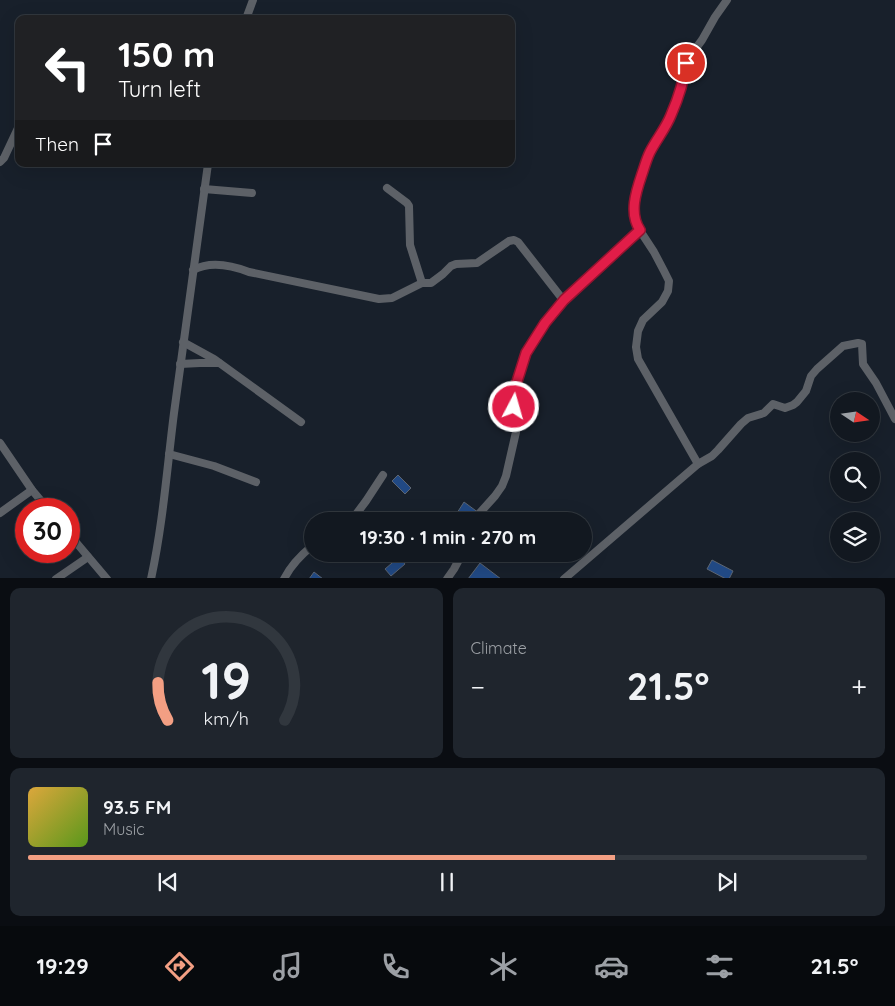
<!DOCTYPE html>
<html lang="en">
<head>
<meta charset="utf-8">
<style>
	:root { --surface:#121820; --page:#1f252d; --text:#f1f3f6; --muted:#9ca0a5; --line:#31373e; --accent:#f39f83 }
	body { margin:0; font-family:Quicksand,sans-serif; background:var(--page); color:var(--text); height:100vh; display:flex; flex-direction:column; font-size:19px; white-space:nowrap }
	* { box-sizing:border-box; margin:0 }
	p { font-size:16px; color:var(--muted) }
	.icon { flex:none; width:28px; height:28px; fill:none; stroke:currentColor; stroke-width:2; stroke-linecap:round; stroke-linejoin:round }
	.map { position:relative; height:578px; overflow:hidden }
	.side { display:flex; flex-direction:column; gap:10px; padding:10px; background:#0a0d12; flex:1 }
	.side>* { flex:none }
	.banner { position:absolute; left:15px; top:15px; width:500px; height:152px; border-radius:10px; box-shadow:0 5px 20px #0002,0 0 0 1px var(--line); background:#202124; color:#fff; overflow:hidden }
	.needle { width:32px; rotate:103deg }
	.controls { position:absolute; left:830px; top:392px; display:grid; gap:10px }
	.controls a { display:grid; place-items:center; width:50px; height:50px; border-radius:50%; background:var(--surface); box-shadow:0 5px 20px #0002,0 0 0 1px var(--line); font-size:25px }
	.speed { position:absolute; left:15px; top:498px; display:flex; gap:10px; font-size:25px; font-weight:700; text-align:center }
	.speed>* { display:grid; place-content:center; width:65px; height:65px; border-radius:50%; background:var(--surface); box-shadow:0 5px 20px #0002,0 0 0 1px var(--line); line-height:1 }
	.speed .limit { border:8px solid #d22; background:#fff; color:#111 }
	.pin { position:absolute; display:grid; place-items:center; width:42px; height:42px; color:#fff; margin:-21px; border:2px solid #fff; border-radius:50%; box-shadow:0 1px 5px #0007 }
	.me { position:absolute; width:55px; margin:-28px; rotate:6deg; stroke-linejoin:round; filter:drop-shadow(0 0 4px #0008) }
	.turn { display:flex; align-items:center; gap:18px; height:105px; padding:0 20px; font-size:22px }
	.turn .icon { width:65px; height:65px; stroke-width:2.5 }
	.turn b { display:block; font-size:35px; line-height:42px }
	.then { display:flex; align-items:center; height:48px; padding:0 20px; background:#0003; gap:10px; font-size:19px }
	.big { font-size:38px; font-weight:800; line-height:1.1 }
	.side .card { flex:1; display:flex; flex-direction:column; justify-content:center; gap:8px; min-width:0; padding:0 18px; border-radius:10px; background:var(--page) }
	.side .dial { align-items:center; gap:0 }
	.dial svg { height:130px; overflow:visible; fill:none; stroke:var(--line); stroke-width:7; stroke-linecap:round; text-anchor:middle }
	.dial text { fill:var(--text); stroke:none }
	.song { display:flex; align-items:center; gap:15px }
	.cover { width:60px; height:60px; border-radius:8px; background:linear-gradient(135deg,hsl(40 70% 55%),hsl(90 70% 35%)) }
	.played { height:5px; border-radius:2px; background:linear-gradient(90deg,var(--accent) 70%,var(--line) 70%) }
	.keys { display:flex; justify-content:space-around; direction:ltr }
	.heat { display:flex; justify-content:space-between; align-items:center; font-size:28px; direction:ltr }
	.side .tiles { flex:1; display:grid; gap:10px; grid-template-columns:1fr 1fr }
	.card:last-child { grid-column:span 2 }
	.trip { position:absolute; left:304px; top:512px; width:288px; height:50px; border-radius:25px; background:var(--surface); box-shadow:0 5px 20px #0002,0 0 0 1px var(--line); font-weight:800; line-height:50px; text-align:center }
	.tabs { display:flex; height:80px; justify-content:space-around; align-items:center; background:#070a0d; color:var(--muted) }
	.tabs .icon { width:35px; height:35px }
	.tabs .current { color:var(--accent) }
	.tabs b { font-size:22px; color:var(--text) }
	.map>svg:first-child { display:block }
	.building { fill:#214984; stroke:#5c6572 }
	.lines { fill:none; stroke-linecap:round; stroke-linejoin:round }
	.minor { stroke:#5d6167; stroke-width:8 }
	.route-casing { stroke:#92132f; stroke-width:12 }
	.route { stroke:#e11d48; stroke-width:9 }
</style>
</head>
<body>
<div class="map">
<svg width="895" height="579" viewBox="0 0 895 579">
	<rect width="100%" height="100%" fill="#18202b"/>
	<g class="building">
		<path d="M398 475 411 488 405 494 392 481Z"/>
		<path d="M464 502 479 513 473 521H468L457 513Z"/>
		<path d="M421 515 430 520 429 521H418Z"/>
		<path d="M399 557 405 564 391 576 385 569Z"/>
		<path d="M712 560 733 571 729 579H726L707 569Z"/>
		<path d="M480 563 501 579H468Z"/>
		<path d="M314 572 323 579H309Z"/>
	</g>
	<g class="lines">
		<g class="minor">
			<path d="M246 19 253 0"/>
			<path d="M0 162 4 158 19 126"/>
			<path d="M387 188 407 203 409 206 410 245 422 283"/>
			<path d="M204 189 252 193"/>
			<path d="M193 270C210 261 231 265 249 272L379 299 392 298 422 283H431L443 274 451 266 456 264 477 263 509 241 514 240 518 242 564 301"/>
			<path d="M183 342 214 359 301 422"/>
			<path d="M180 364 200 363H219"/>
			<path d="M0 443 32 490 48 509"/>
			<path d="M169 454 214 466 256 482"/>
			<path d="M698 464 638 359 636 347 638 331 643 320 662 302 668 291 669 281 664 271 654 252 637 226 635 215 634 203 636 193 649 155 670 117 682 84 685 63 702 40 715 17 727 0"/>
			<path d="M0 513 32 490"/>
			<path d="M351 521 366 501 383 475"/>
			<path d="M475 521 477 516 495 496 502 486 506 476 516 432 514 407 515 388 526 353 545 323 564 301 640 230"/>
			<path d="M69 534 107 579"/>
			<path d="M56 579 88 557"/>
			<path d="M151 579C163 524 167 468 174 413 185 330 196 247 208 164"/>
			<path d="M284 579C291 565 301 555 312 546"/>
			<path d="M447 579 454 569 462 554"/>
			<path d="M564 579 698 464 712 456 718 450 741 424 748 418 764 413 773 404 785 408 793 405 797 402 806 391 811 376 817 369 843 346 858 343 862 344 863 364 876 383 895 419"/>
		</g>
	</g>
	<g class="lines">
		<g class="route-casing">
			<path id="route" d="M514 407 515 388 526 353 545 323 564 300 640 230C628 212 637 189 643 171 645 165 647 158 650 152 656 140 666 128 671 115 678 99 684 81 686 63"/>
		</g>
		<use href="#route" class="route"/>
	</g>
</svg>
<div class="controls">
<a><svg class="needle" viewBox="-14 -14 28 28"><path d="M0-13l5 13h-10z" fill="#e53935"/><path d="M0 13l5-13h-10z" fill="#9ca0a5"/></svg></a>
<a><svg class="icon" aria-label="search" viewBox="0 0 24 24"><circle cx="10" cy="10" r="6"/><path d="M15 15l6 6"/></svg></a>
<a><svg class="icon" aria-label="layers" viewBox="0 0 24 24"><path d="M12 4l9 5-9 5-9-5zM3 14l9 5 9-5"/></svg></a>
</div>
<div class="speed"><div class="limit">30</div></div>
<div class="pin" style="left:686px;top:63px;background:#d93025"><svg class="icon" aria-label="arrive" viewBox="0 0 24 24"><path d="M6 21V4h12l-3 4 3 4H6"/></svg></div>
<svg class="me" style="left:514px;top:407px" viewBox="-20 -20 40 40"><circle r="17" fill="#e11d48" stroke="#fff" stroke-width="3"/><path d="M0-11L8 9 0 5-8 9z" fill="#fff"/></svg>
<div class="trip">19:30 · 1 min · 270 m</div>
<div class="banner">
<div class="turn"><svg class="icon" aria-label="left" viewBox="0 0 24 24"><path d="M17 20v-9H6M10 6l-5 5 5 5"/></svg><div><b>150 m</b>Turn left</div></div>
<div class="then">Then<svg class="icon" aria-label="arrive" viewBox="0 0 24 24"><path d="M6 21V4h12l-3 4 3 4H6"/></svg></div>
</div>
</div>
<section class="side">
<div class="tiles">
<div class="card dial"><svg viewBox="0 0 100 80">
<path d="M14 69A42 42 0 1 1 86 69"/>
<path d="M14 69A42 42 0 0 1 8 46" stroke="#f39f83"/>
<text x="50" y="56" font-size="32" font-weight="700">19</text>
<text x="50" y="72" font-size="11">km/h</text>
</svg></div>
<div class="card"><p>Climate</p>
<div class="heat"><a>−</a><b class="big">21.5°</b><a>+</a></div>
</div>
<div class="card">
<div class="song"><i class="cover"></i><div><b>93.5 FM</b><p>Music</p></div></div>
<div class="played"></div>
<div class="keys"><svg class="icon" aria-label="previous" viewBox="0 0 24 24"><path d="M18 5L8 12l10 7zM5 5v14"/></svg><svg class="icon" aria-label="pause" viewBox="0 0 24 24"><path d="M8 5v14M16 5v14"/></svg><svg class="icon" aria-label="next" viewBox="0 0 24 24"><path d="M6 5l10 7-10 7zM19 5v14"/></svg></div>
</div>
</div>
</section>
<nav class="tabs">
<b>19:29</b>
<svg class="icon current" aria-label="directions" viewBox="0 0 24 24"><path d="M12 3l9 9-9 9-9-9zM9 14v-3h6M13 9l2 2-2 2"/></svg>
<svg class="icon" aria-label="music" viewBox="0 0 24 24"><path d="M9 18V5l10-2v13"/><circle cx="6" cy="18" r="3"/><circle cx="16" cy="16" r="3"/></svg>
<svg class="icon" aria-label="phone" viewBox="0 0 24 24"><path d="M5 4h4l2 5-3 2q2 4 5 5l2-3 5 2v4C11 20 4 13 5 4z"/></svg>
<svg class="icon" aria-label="climate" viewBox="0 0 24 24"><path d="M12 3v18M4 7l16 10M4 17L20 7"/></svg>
<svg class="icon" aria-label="car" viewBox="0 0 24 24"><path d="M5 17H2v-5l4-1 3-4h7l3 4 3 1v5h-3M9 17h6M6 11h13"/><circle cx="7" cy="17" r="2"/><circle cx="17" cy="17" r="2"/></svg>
<svg class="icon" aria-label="filters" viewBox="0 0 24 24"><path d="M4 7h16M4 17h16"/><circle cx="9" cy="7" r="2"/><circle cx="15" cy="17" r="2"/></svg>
<b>21.5°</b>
</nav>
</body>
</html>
